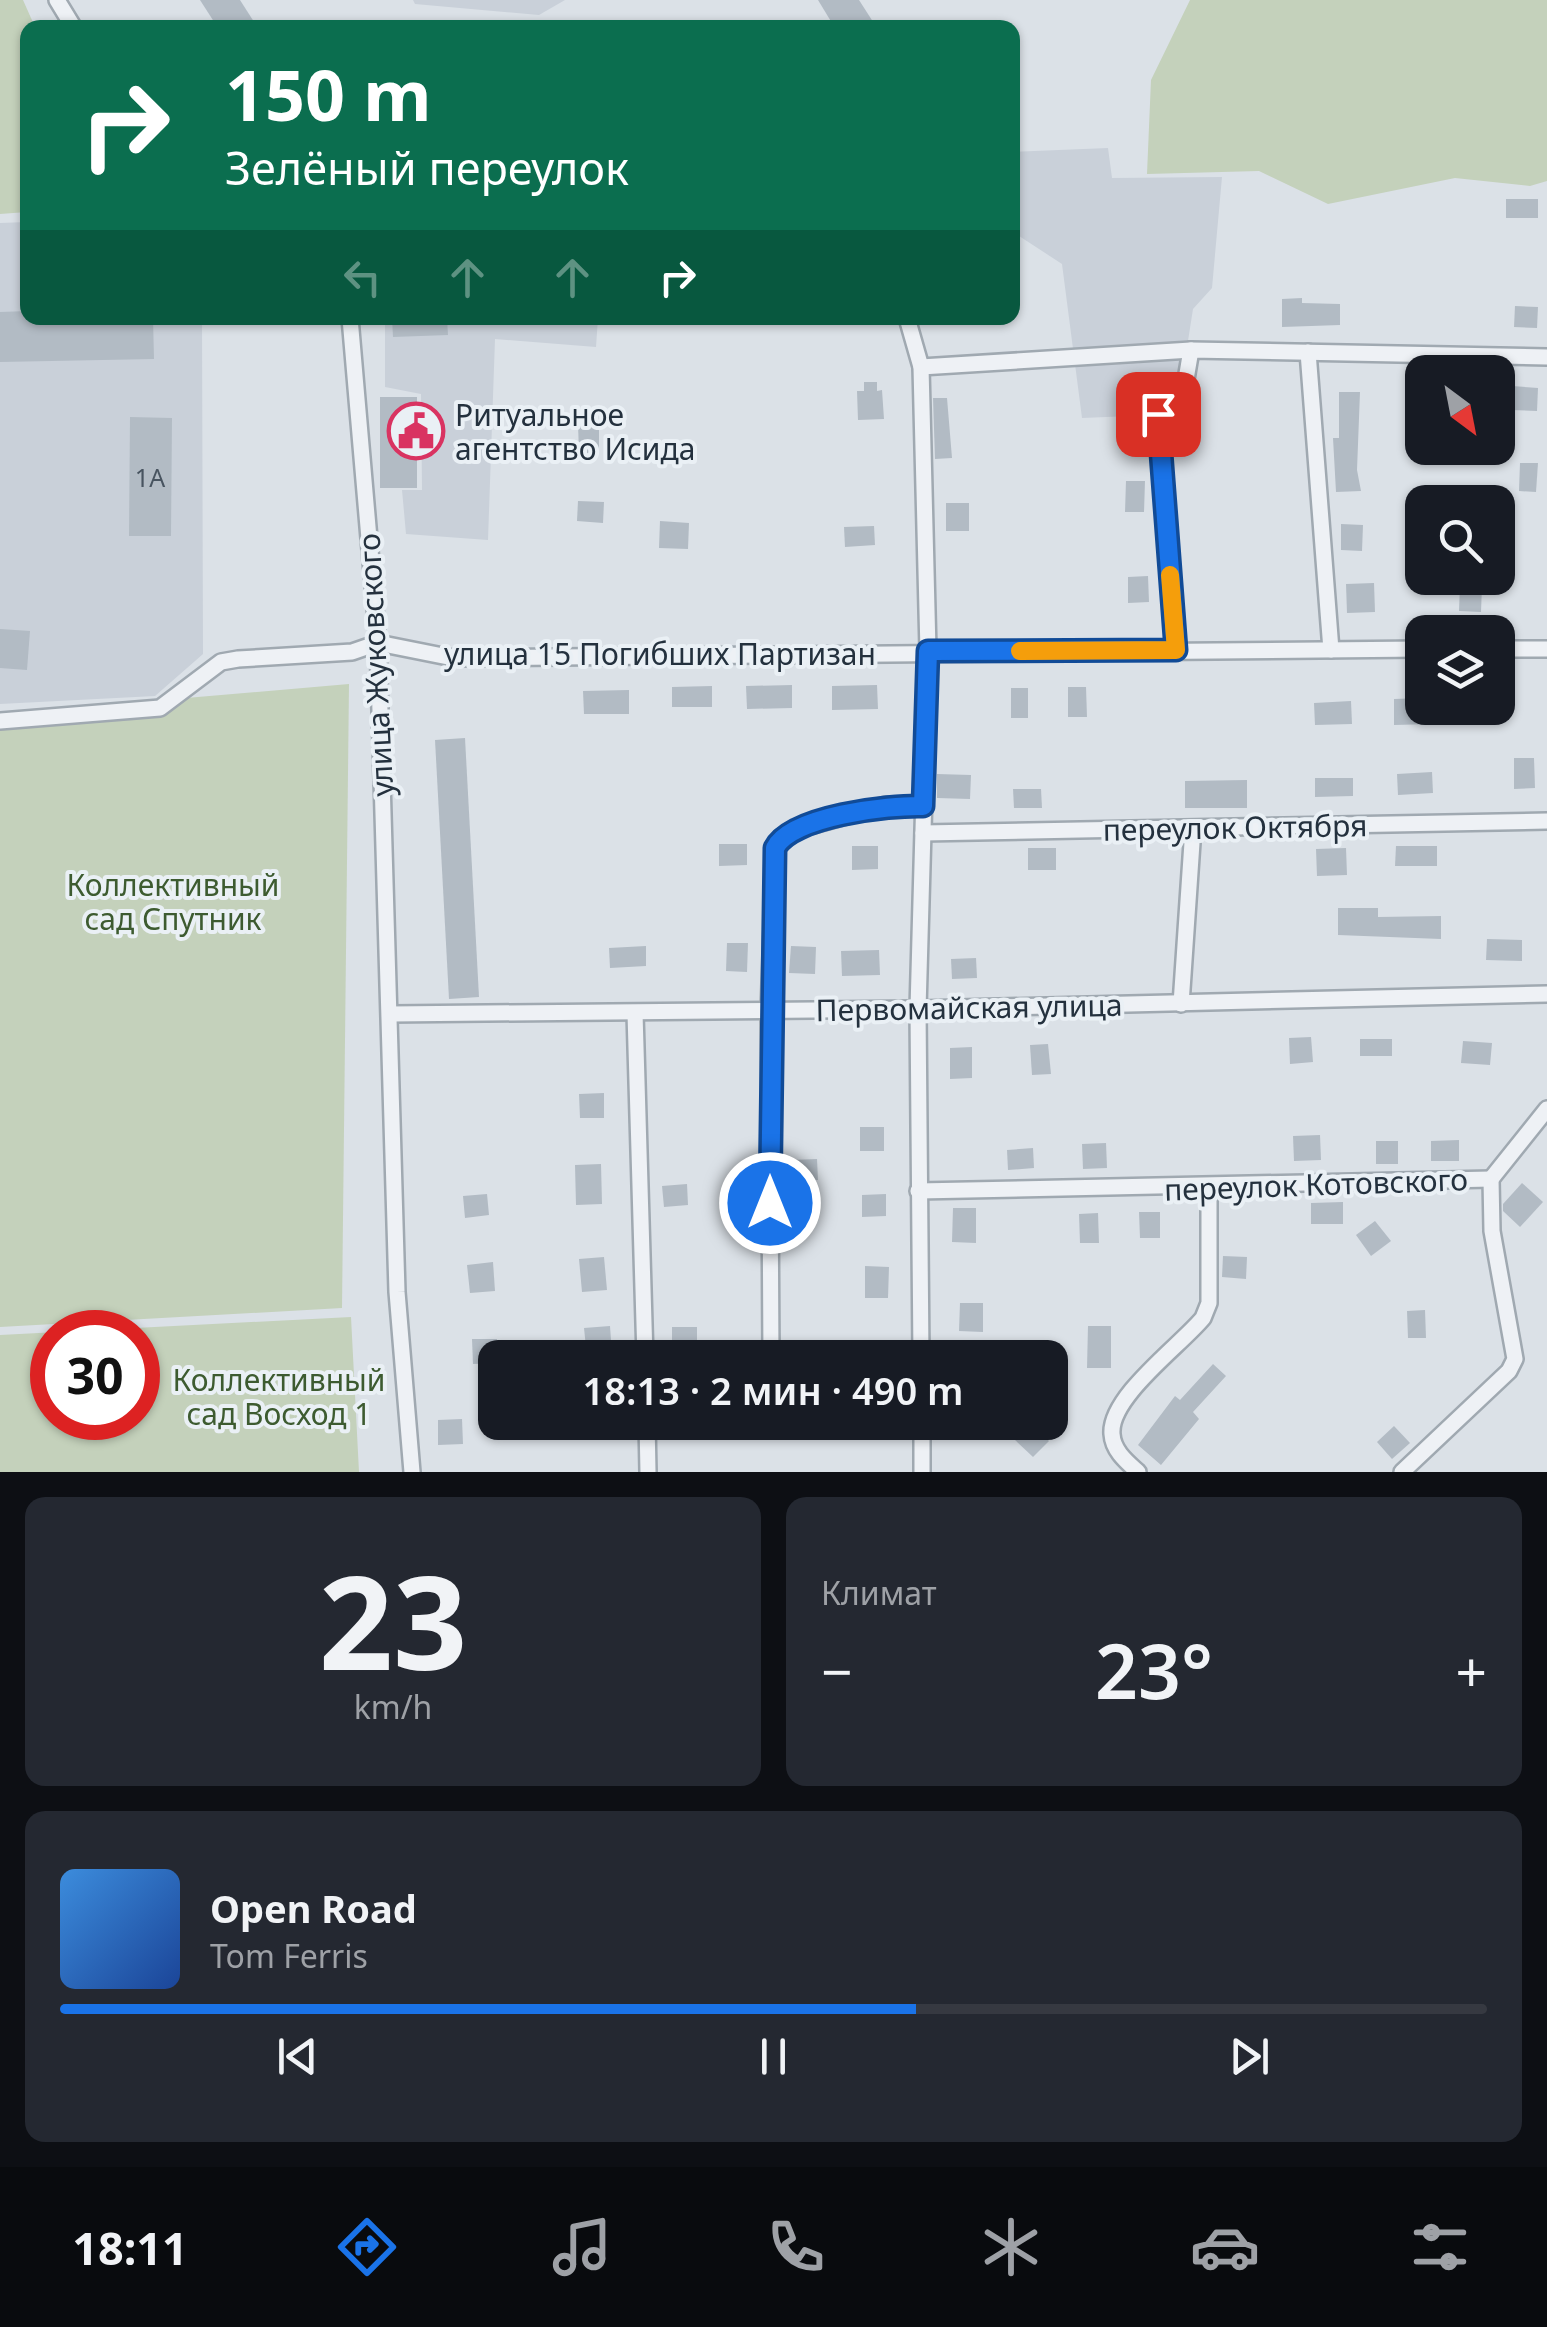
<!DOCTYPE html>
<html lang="ru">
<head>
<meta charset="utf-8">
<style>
	:root { --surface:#171b24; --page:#242831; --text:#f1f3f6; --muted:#9ea1a6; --line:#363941; --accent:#1a73e8 }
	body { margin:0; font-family:"Noto Sans",sans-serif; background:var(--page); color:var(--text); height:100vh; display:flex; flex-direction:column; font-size:38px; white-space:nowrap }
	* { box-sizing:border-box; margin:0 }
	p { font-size:32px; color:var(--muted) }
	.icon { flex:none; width:55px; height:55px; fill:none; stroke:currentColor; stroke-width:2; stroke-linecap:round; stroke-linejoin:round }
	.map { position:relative; height:1472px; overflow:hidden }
	.side { display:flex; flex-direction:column; gap:25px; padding:25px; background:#0d0f14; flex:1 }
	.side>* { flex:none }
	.top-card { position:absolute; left:20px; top:20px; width:1000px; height:305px; border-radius:20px; box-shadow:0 2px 8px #0004; background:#0b6e4f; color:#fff; overflow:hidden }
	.needle { width:65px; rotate:148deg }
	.controls { position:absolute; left:1405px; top:355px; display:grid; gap:20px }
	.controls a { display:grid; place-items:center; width:110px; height:110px; border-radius:20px; background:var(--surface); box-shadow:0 2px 8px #0004; font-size:50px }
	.speed { position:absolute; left:30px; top:1310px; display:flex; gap:20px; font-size:50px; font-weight:700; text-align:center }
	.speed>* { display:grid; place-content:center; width:130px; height:130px; border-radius:50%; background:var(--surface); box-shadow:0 2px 8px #0004; line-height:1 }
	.speed .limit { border:15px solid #d22; background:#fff; color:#111 }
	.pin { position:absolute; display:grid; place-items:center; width:85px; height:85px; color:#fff; margin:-42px; border-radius:20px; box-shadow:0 5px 15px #0006 }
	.me { position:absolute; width:110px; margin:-55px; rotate:0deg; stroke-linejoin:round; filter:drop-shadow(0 0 8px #0008) }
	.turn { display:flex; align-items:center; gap:35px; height:210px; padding:0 40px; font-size:45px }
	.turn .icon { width:130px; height:130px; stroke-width:2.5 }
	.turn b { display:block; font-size:70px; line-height:85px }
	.lanes { display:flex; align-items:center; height:95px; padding:0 40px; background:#0003; justify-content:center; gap:50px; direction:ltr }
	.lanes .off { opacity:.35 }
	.big { font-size:75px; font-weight:600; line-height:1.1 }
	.side .card { flex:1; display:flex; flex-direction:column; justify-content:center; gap:15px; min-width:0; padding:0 35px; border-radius:20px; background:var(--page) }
	.side .dial { align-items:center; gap:0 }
	.dial b { font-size:130px; line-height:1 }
	.song { display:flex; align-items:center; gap:30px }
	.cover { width:120px; height:120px; border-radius:15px; background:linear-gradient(135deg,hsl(210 70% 55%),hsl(220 70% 35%)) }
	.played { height:10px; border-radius:5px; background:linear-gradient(90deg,var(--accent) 60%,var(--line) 60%) }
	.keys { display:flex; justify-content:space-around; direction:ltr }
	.heat { display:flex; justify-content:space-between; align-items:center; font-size:55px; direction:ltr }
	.side .tiles { flex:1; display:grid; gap:25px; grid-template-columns:1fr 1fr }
	.card:last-child { grid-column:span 2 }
	.trip { position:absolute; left:478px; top:1340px; width:590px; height:100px; border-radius:20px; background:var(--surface); box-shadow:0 2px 8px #0004; font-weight:600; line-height:100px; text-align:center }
	.menu { display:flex; height:160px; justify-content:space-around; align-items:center; background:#090b0e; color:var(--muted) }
	.menu .icon { width:70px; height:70px }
	.menu .on { color:var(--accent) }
	.menu b { font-size:45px; color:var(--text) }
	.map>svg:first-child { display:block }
	.built { fill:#c9d0d9 }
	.green { fill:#c4d1bb; fill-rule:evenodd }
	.building { fill:#b2bbc4 }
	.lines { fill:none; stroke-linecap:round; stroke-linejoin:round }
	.minor-casing { stroke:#a0a9b1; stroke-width:20 }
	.minor { stroke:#eef1f5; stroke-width:15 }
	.route-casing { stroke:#114b97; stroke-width:25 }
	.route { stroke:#1a73e8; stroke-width:18 }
	.slow { stroke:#f59e0b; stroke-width:18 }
	.labels { text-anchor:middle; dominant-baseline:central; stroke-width:8; stroke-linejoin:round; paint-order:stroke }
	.number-label { font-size:25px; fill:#485460 }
	.poi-label { font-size:30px; fill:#24313e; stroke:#eaf0f5; text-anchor:start }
	.street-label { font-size:30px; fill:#24313e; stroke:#eaf0f5 }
	.park-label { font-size:30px; fill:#3d5b30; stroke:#eaf0f5 }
</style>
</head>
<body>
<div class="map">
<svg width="1547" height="1472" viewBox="0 0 1547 1472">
	<rect width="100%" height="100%" fill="#dbe1e7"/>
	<g class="built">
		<path d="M413 0H565L539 15 415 4Z"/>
		<path d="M1108 148 1112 178 1222 177 1212 288 1193 309 1179 398 1154 415 1082 418 1062 264 1013 232 1012 152Z"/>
		<path d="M27 222 28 318H202L203 654 155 696 0 704V223Z"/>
		<path d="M385 318H598L596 347 495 339 488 540 406 534 402 490H422L421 394 385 387Z"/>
	</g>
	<g class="green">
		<path d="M0 0H23L35 27 28 28 27 212 0 214Z"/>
		<path d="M1190 0H1547V181L1530 186 1455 178 1328 204 1259 171 1147 174 1151 80Z"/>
		<path d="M349 684 342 1308 0 1327V714Z"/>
		<path d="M351 1317 359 1472H0V1335ZM52 1332H138V1418H52Z"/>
	</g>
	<g class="building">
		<path d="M200 0H240L258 28H218Z"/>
		<path d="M818 0H859L877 28H835Z"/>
		<rect x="1506" y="199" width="32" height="19"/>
		<path d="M1302 298V303L1340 304V325L1282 327V299Z"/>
		<path d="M1515 306 1538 307 1537 328 1514 327Z"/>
		<path d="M28 311V318H153L154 359 0 362V312Z"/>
		<path d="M392 318H447L448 335 393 337Z"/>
		<rect x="1406" y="373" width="16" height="52"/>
		<path d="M864 382H877V391L882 390 884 419 858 420 857 391H864Z"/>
		<path d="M1512 386 1538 388 1537 411 1511 410Z"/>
		<path d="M1339 392H1360L1357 470 1361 491 1336 492 1333 438H1339Z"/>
		<rect x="380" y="397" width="37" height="91"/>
		<path d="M933 398H947L952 458 935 459Z"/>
		<path d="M130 417 172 418 171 536H129Z"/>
		<path d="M578 424H599V453H579Z"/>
		<path d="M1520 463H1538L1536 492 1519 491Z"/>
		<path d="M1126 481H1145L1144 512H1125Z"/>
		<path d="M578 501 604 502 603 523 577 521Z"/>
		<rect x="946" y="503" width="23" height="28"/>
		<path d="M660 521 689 523 688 549 659 548Z"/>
		<path d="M1341 524 1363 525 1362 551 1341 550Z"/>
		<path d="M874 526 875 545 845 547 844 527Z"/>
		<path d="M1148 576 1149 602 1128 603V577Z"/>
		<path d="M1374 583 1375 612 1347 613 1346 584Z"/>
		<path d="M1460 585 1482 586 1481 612 1459 611Z"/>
		<path d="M0 629 30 631 27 670 0 668Z"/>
		<path d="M792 685V708L747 709 746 686Z"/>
		<path d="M877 685 878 709 832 710V686Z"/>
		<path d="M712 686V707H672V687Z"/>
		<path d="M1068 687H1086L1087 717H1068Z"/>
		<rect x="1011" y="688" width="17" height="30"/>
		<path d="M629 690V714H584L583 691Z"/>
		<path d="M1422 698V708H1433V724L1394 725V699Z"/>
		<path d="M1351 701 1352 724 1315 725 1314 703Z"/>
		<path d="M465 738 479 997 449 999 435 740Z"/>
		<path d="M1514 758H1534L1535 788 1514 789Z"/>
		<path d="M1432 772 1433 793 1398 795 1397 774Z"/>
		<path d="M937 774 971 775 970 799 937 798Z"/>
		<path d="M1315 778H1353V796L1315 797Z"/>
		<path d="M1247 780V808H1185V781Z"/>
		<path d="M1013 789H1041L1042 808H1014Z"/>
		<path d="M719 844H747V865L719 866Z"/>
		<path d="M852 846H878V869L852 870Z"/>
		<path d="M1396 846H1437V866H1395Z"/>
		<rect x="1028" y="848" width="28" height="22"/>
		<path d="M1346 848 1347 875 1317 876 1316 849Z"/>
		<path d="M1338 908H1378V917L1441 916V939L1338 935Z"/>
		<path d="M1487 939 1522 940V961L1486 960Z"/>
		<path d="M727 943H748L747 972 726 971Z"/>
		<path d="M646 946V966L610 968 609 948Z"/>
		<path d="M791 946 816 947 815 974 789 973Z"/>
		<path d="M879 950 880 975 842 976 841 951Z"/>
		<path d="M976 958 977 978 952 979 951 959Z"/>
		<path d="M1311 1037 1313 1062 1290 1064 1289 1038Z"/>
		<rect x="1360" y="1039" width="32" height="17"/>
		<path d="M1463 1041 1492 1043 1490 1065 1461 1063Z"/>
		<path d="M1048 1044 1051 1074 1032 1075 1030 1045Z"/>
		<path d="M972 1047V1078L950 1079V1048Z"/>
		<path d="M604 1093V1118H580L579 1094Z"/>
		<rect x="860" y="1127" width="24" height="24"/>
		<path d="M1320 1135 1321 1160 1294 1161 1293 1136Z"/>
		<path d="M1459 1140V1161H1431V1141Z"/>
		<rect x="1376" y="1141" width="22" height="23"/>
		<path d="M1106 1143 1107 1168 1083 1169 1082 1144Z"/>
		<path d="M1033 1148 1034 1168 1008 1170 1007 1150Z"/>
		<path d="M817 1159 818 1180 792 1181 791 1160Z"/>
		<path d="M601 1164 602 1204 576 1205 575 1165Z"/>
		<path d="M1522 1183 1543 1202 1520 1227 1503 1211V1204Z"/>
		<path d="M687 1184 688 1205 664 1207 662 1186Z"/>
		<path d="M487 1194 489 1215 465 1218 463 1196Z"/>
		<path d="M886 1194V1216L862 1217V1195Z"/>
		<path d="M1343 1202V1224H1311V1203Z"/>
		<path d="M953 1208H976V1243L952 1242Z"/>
		<path d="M1139 1212H1160V1238H1140Z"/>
		<path d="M1098 1213 1099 1243H1080L1079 1214Z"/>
		<path d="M1375 1221 1391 1241 1371 1256 1356 1235Z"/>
		<path d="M1223 1256 1247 1257 1246 1279 1222 1277Z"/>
		<path d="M604 1257 607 1290 582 1292 579 1259Z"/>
		<path d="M493 1262 495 1291 470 1293 467 1265Z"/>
		<path d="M865 1266 889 1267 888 1298H865Z"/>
		<path d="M960 1303H983V1332L959 1331Z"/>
		<path d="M1425 1310 1426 1338H1408L1407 1311Z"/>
		<path d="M610 1326 612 1355 587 1357 584 1328Z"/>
		<path d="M1088 1326H1111V1368H1087Z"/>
		<rect x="672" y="1327" width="25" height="31"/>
		<path d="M472 1339H497L495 1363 473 1364Z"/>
		<path d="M1213 1364 1226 1376 1193 1412 1199 1419 1161 1465 1138 1445 1175 1396 1180 1400Z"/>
		<path d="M462 1419 463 1444 438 1445V1420Z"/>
		<path d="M1030 1423 1049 1441 1033 1457 1014 1439Z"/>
		<path d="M1394 1426 1410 1443 1392 1459 1377 1442Z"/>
	</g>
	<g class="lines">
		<g class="minor-casing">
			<g id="minor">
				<path d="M57 0 74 28"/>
				<path d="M350 318 378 643 397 1292 412 1472"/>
				<path d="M907 318 921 367 928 651 918 1009 921 1358"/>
				<path d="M1308 352 1331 650"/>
				<path d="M921 367 1191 350 1547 357"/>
				<path d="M1498 649H1547"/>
				<path d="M1176 650 1158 413 1182 403 1191 350"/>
				<path d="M0 721 160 708 221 662 238 659 352 652 378 643 453 658 1422 649"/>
				<path d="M923 833 1547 821"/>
				<path d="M1181 1004 1193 828"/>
				<path d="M635 1013 645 1358"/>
				<path d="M391 1014 918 1009 1547 994"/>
				<path d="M1491 1179 1547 1109"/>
				<path d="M918 1191 1491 1179"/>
				<path d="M771 1358 769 1010 775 849 781 837 791 831 886 805 923 806"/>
				<path d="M647 1422 648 1472"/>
				<path d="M922 1422V1472"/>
				<path d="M1138 1472C1127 1462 1113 1451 1112 1434 1109 1397 1181 1345 1203 1318L1209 1303V1188"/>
				<path d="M1402 1472 1509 1371 1515 1359 1492 1231 1491 1179"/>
			</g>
		</g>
		<use href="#minor" class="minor"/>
	</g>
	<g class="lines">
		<g class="route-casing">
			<path id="route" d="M770 1203 775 848C791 816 889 805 923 806L928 651 1176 650 1158 414"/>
		</g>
		<use href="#route" class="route"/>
		<path class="slow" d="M1020 651 1176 650 1170 575"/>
	</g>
	<defs>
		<g id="civic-ring" transform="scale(2.875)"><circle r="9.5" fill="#eaf0f5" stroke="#d93361" stroke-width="1.5"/><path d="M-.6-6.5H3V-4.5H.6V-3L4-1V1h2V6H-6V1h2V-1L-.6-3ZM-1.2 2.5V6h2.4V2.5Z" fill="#d93361"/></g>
	</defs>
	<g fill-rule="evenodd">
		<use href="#civic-ring" x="416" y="431"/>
	</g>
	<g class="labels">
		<g class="number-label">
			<text x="150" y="477">1А</text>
		</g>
		<g class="poi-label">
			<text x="455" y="414">Ритуальное<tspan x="455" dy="34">агентство Исида</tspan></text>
		</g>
		<g class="street-label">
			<text x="660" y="653">улица 15 Погибших Партизан</text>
			<text transform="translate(375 665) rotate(-93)">улица Жуковского</text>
			<text transform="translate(1235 827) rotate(-1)">переулок Октября</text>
			<text transform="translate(969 1007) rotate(-1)">Первомайская улица</text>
			<text transform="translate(1316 1184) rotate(-2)">переулок Котовского</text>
		</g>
		<g class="park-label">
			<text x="173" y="884">Коллективный<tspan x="173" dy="34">сад Спутник</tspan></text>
			<text x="279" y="1379">Коллективный<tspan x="279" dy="34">сад Восход 1</tspan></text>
		</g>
	</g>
</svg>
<div class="controls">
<a><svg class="needle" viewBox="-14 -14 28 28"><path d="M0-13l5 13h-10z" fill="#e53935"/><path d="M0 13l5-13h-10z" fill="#9ea1a6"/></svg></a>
<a><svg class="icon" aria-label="search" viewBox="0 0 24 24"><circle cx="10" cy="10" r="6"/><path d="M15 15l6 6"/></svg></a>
<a><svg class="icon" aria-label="layers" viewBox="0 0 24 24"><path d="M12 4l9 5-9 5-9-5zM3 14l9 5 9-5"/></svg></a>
</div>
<div class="speed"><div class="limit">30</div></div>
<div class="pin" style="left:1158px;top:414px;background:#d93025"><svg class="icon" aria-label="arrive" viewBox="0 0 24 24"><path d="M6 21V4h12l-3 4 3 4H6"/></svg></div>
<svg class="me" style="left:770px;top:1203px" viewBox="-20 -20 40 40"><circle r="17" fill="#1a73e8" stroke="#fff" stroke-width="3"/><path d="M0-11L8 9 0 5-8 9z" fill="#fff"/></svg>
<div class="trip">18:13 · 2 мин · 490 m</div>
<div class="top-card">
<div class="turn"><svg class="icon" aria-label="right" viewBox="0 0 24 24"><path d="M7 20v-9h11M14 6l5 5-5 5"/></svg><div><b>150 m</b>Зелёный переулок</div></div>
<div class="lanes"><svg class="icon off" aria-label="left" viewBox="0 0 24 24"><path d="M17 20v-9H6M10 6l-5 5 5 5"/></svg><svg class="icon off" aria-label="ahead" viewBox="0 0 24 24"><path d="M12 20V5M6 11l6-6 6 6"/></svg><svg class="icon off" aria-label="ahead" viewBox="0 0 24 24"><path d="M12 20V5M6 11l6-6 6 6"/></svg><svg class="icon" aria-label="right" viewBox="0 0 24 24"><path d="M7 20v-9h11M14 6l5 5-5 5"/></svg></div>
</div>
</div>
<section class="side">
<div class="tiles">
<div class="card dial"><b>23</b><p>km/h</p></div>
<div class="card"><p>Климат</p>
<div class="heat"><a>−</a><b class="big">23°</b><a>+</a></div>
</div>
<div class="card">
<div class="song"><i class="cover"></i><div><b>Open Road</b><p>Tom Ferris</p></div></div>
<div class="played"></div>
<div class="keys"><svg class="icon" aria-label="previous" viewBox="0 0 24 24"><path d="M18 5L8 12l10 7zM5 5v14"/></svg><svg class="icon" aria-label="pause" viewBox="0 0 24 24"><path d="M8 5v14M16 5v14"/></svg><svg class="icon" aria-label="next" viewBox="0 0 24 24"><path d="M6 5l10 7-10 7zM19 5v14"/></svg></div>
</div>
</div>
</section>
<nav class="menu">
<b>18:11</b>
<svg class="icon on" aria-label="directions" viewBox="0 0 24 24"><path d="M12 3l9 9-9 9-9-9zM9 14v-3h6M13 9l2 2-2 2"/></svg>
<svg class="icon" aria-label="music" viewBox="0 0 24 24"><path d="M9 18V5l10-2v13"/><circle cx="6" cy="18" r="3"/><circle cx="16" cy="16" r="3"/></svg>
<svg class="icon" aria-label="phone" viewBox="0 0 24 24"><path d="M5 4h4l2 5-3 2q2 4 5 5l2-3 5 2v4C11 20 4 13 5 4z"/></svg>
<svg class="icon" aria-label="climate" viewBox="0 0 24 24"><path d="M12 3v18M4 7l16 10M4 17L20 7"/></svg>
<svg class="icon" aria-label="car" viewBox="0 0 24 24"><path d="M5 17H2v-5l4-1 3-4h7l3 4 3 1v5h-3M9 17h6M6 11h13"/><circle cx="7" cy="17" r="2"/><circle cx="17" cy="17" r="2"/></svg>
<svg class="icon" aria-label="filters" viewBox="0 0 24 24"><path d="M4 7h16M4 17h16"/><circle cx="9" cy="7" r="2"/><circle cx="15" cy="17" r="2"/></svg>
</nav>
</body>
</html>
